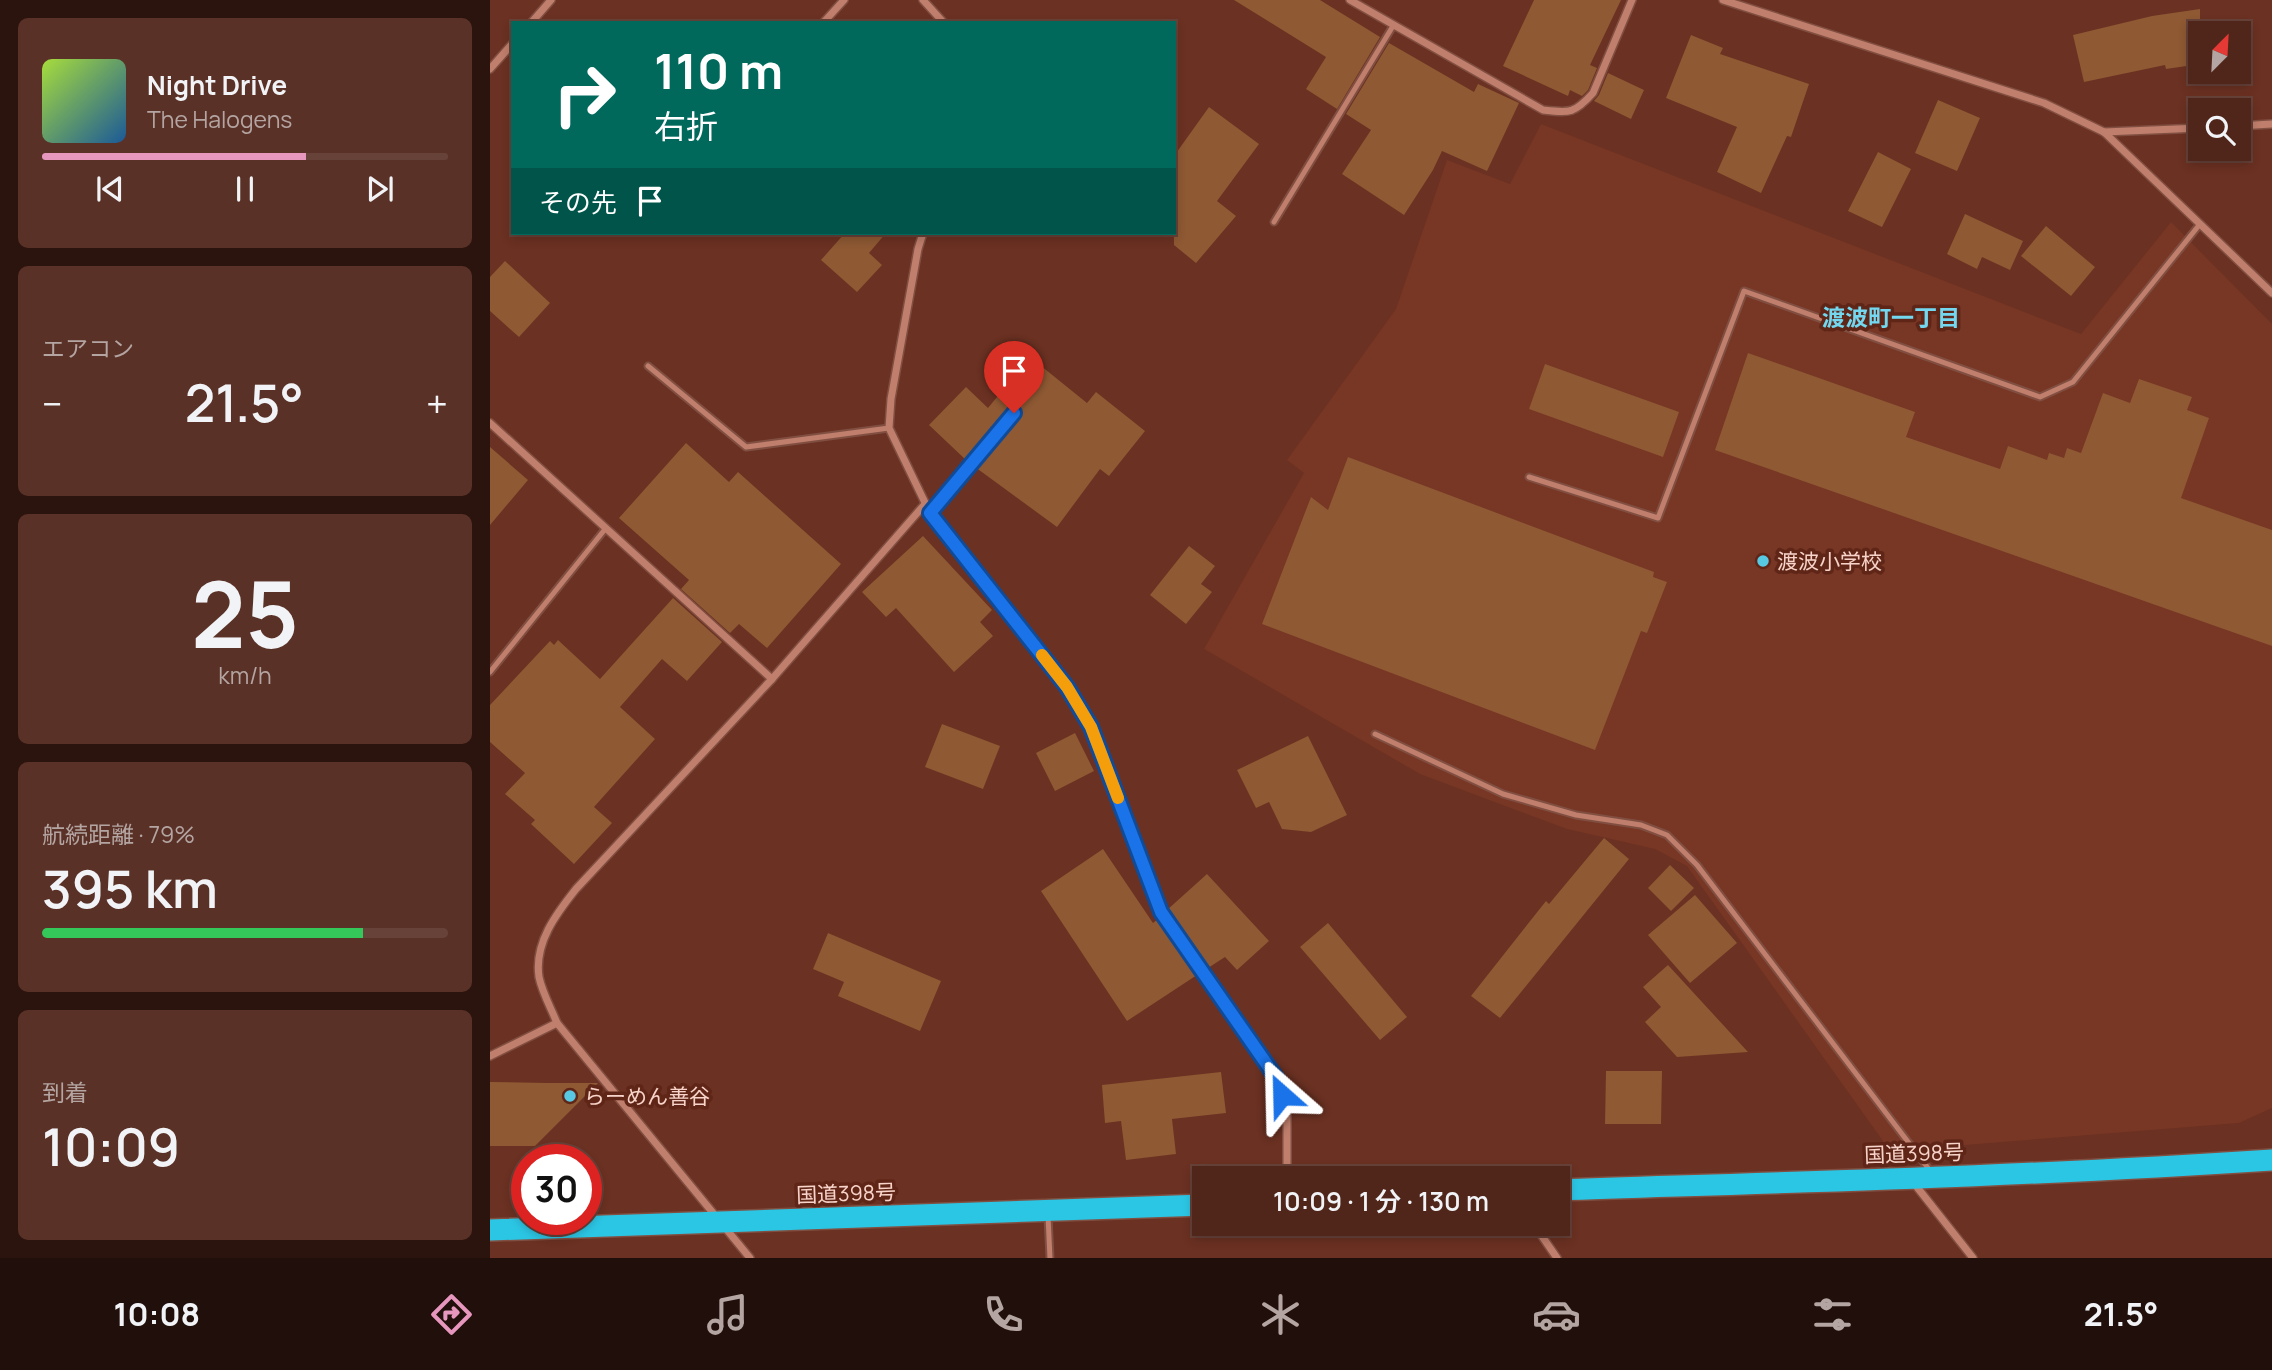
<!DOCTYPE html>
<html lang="ja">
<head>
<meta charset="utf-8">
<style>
	:root { --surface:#50251a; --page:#5a3127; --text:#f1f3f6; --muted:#b4a5a2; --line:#674239; --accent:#e797bd }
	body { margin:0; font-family:Manrope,"Noto Sans JP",sans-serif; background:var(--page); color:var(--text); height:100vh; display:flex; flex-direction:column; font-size:26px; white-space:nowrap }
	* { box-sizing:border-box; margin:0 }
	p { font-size:23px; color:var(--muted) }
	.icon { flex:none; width:38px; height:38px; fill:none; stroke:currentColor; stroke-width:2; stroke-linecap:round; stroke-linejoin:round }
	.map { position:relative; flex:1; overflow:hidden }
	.details { display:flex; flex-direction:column; gap:18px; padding:18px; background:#2c140e; width:490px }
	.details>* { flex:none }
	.hud { position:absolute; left:21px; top:21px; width:665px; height:214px; border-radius:0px; box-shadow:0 4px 10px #0003,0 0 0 2px var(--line); background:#00695c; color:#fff; overflow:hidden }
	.needle { width:46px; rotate:24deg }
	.controls { position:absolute; left:1698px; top:21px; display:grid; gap:14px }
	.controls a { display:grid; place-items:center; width:63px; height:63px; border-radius:0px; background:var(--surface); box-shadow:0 4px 10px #0003,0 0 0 2px var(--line); font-size:35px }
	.speed { position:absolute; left:21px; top:1144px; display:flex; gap:14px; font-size:35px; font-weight:700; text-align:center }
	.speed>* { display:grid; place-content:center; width:91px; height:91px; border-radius:50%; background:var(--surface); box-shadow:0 4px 10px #0003,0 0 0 2px var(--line); line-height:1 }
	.speed .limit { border:10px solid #d22; background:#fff; color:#111 }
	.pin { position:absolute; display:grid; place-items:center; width:60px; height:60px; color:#fff; margin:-72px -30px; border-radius:50% 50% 50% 0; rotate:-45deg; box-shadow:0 0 7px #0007 }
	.pin .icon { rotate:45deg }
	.me { position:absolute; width:77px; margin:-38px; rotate:335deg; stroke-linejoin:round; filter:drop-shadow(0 0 5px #0008) }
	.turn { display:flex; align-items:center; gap:24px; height:147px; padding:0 28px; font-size:32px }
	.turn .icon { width:91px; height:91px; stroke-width:2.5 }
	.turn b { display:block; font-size:49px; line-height:60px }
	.then { display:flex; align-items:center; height:66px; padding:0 28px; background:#0003; gap:14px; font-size:26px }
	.big { font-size:52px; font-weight:600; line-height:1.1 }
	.details .tile { flex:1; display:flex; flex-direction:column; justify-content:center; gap:10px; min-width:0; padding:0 24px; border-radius:10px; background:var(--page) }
	.details .dial { align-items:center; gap:0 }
	.dial b { font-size:91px; line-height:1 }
	.song { display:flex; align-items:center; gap:21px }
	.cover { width:84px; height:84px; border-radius:10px; background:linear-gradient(135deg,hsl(80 70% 55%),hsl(210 70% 35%)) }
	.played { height:7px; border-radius:4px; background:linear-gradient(90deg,var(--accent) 65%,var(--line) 65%) }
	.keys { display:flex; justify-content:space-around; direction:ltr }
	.heat { display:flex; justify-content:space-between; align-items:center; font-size:38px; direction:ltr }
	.charge { height:10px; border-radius:5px; background:linear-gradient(90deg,#34c759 79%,var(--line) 0) }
	.trip { position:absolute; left:702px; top:1166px; width:378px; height:70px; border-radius:0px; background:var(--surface); box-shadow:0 4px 10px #0003,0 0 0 2px var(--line); font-weight:600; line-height:70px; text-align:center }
	.menu { display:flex; height:112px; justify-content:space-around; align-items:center; background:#200f0a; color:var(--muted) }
	.menu .icon { width:49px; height:49px }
	.menu .current { color:var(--accent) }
	.menu b { font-size:32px; color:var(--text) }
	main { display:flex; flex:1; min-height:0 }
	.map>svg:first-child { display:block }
	.built { fill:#783625 }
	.building { fill:#8e5933 }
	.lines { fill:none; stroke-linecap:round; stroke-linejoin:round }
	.lane-casing { stroke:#804f41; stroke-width:9 }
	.street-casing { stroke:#804f41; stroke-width:10 }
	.highway-casing { stroke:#804f41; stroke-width:24 }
	.lane { stroke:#c07e6c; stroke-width:5 }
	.street { stroke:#c07e6c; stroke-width:7 }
	.highway { stroke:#2cc6e5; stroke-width:21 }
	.route-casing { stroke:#114b97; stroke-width:18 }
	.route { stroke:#1a73e8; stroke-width:12 }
	.slow { stroke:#f59e0b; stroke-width:12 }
	.poi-dot { fill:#58c9e3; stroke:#5f2618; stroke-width:2.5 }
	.labels { text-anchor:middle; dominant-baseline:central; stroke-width:7; stroke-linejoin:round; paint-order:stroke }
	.poi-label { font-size:21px; fill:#f8d3c9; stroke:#5f2618; text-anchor:start }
	.street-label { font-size:21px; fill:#f8d3c9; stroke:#5f2618 }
	.neighbourhood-label { font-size:23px; font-weight:bold; fill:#72d7ef; stroke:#5f2618 }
</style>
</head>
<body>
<main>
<section class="details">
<div class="tile">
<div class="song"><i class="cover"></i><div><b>Night Drive</b><p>The Halogens</p></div></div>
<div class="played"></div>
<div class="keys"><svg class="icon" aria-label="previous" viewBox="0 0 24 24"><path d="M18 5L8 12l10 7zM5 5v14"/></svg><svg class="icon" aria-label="pause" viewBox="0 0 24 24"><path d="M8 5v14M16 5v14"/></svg><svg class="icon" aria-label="next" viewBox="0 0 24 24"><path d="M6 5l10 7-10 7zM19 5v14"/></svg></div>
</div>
<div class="tile"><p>エアコン</p>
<div class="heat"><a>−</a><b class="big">21.5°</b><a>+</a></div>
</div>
<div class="tile dial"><b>25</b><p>km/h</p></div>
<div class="tile"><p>航続距離 · 79%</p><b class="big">395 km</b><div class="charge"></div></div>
<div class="tile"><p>到着</p><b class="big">10:09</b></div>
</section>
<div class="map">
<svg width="1782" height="1258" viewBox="0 0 1782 1258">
	<rect width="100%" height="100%" fill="#6b3122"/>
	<path class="built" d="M1051 124 1591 334 1681 222 1782 324V1108L1749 1123 1400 1151 1197 866 1165 849 1077 829 930 774 714 649 814 473 797 460 906 309 957 160 1020 184Z"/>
	<g class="building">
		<path d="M744 0H830L890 37 847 109 816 89 836 57Z"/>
		<path d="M1044 0H1131L1100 65 1107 68 1098 90 1092 96 1080 90 1078 96 1013 66Z"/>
		<path d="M1710 9V64L1676 69 1675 65 1594 82 1583 35 1662 16Z"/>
		<path d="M1201 35 1233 48 1230 54 1319 84 1301 137 1297 136 1271 193 1227 172 1247 127 1176 98Z"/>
		<path d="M899 43 984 92 988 84 1029 103 997 171 952 151 943 170 914 215 852 174 881 130 856 114Z"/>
		<path d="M1118 73 1154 90 1141 119 1104 101 1109 95Z"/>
		<path d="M1448 100 1490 118 1467 171 1425 153Z"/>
		<path d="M719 107 769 144 727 201 746 216 706 263 684 245V156Z"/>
		<path d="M1388 152 1421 169 1392 227 1358 211Z"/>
		<path d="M1475 214 1533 241 1520 270 1492 257 1487 269 1457 254Z"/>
		<path d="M1556 226 1605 267 1581 296 1531 256Z"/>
		<path d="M355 233H396L379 253 392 265 367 292 331 260Z"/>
		<path d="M15 261 60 303 29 337 0 311V277Z"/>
		<path d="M1258 353 1425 412 1416 437 1510 469 1518 446 1557 460 1559 453 1574 458 1577 448 1591 453 1613 393 1640 403 1649 379 1702 397 1697 410 1719 418 1691 498 1782 530V646L1225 450Z"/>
		<path d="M540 357 597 403 606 392 655 431 619 476 610 469 567 527 485 467 528 416 527 409 520 410 477 461 439 425 476 387 498 408Z"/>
		<path d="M1055 364 1189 412 1173 457 1039 409Z"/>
		<path d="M196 443 239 482 248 472 351 564 277 648 249 624 240 633 191 589 199 580 129 518Z"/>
		<path d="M0 447 38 480 0 525Z"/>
		<path d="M858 457 1164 572 1163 577 1177 582 1157 633 1151 631 1105 750 772 624 821 497 838 510Z"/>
		<path d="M433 536 502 610 490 622 503 636 464 672 406 608 396 617 372 592Z"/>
		<path d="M699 546 725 566 711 584 722 592 696 624 660 595Z"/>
		<path d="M183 598 232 642 197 681 172 659 130 707 165 739 104 807 122 823 84 864 41 824 45 820 15 794 35 773 0 742V705L60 641 64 645 68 640 110 679Z"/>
		<path d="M452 724 510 746 493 789 435 767Z"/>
		<path d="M585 733 604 771 565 791 546 753Z"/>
		<path d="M818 736 857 815 821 832 792 829 779 802 766 808 747 770Z"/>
		<path d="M1114 838 1139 859 1010 1018 981 996 1056 901 1059 904Z"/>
		<path d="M613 849 663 923 668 919 707 975 637 1021 551 891Z"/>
		<path d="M1180 865 1204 888 1181 911 1158 888Z"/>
		<path d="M717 874 779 941 747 970 735 957 718 968 677 910Z"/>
		<path d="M1205 895 1247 943 1200 983 1158 935Z"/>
		<path d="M838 923 917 1017 890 1040 810 947Z"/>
		<path d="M338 933 451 981 430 1031 348 996 354 982 323 969Z"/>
		<path d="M1178 965 1258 1052 1187 1057 1155 1022 1171 1007 1153 987Z"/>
		<path d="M1116 1071H1172L1171 1124H1115Z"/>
		<path d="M731 1072 736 1113 682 1119 686 1154 636 1160 631 1121 615 1123 612 1085Z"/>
		<path d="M0 1082 58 1083H108L45 1146H0Z"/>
	</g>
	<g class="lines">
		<g class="lane-casing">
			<g id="lane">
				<path d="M784 222 903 26"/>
				<path d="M158 366 256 447 399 428"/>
				<path d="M1039 477 1168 518 1254 291 1550 397 1583 382 1710 224"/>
				<path d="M440 513 524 413"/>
				<path d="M0 672 116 528"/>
				<path d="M885 734 1013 794 1086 815 1151 825 1177 835 1207 865 1441 1172"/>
				<path d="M558 1216 560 1258"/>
			</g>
		</g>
		<g class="street-casing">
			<g id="street">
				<path d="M433 0 454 23"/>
				<path d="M860 0 1053 110C1080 113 1084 114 1103 93L1142 0"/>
				<path d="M1233 0 1554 103 1614 132 1782 293"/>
				<path d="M41 23 61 0"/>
				<path d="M333 23 354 0"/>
				<path d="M0 69 23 43"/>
				<path d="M1748 126 1782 124"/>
				<path d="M1614 132 1710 128"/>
				<path d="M433 233 428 249 401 399 399 428 440 513 577 687 601 727 671 912 787 1079 797 1112V1178"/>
				<path d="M0 423 282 679"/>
				<path d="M0 1056 67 1023"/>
				<path d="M1423 1182 1483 1258"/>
				<path d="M1043 1223 1067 1258"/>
				<path d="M260 1258 67 1023C61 1008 52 992 49 977 44 943 66 914 86 889L282 679 435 504"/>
			</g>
		</g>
		<g class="highway-casing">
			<g id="highway">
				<path d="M1068 1190C1306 1182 1544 1176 1782 1160"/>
				<path d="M0 1230 714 1205"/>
			</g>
		</g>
		<use href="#lane" class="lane"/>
		<use href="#street" class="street"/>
		<use href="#highway" class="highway"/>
	</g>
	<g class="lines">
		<g class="route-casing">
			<path id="route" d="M524 413 440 513 577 687 601 727 671 912 787 1079 792 1095"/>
		</g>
		<use href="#route" class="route"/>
		<path class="slow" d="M552 655 577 687 601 727 628 798"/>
	</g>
	<g class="poi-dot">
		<circle cx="1273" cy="561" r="7"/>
		<circle cx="80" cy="1096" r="7"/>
	</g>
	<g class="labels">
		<g class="poi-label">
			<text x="1287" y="561">渡波小学校</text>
			<text x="94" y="1096">らーめん善谷</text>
		</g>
		<g class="street-label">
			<text transform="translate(1424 1153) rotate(-2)">国道398号</text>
			<text transform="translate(356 1193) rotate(-2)">国道398号</text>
		</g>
		<g class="neighbourhood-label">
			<text x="1401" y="317">渡波町一丁目</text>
		</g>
	</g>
</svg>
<div class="controls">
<a><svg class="needle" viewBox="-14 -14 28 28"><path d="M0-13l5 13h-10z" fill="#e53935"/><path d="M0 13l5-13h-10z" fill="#b4a5a2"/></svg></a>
<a><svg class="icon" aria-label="search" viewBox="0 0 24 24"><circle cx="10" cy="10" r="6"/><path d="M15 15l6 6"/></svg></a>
</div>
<div class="speed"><div class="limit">30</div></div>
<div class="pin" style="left:524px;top:413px;background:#d93025"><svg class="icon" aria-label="arrive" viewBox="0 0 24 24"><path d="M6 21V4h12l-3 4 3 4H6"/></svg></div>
<svg class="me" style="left:792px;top:1095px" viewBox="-20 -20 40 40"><path d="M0-17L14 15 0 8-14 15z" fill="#1a73e8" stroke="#fff" stroke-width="4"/></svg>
<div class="trip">10:09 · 1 分 · 130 m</div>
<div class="hud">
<div class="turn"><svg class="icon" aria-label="right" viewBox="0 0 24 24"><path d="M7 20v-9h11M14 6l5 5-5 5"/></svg><div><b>110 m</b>右折</div></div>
<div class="then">その先<svg class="icon" aria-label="arrive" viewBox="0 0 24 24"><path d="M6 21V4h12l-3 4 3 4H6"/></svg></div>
</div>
</div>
</main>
<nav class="menu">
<b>10:08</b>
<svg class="icon current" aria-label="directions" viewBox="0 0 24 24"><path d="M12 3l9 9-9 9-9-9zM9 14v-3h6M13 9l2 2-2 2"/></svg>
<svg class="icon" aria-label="music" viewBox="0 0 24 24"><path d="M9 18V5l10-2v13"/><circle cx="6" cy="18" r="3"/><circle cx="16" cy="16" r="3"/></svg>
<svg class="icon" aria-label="phone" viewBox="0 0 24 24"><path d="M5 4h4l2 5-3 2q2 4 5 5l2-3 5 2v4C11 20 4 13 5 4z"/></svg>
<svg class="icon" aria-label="climate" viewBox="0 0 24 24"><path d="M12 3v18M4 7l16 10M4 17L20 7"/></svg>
<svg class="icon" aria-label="car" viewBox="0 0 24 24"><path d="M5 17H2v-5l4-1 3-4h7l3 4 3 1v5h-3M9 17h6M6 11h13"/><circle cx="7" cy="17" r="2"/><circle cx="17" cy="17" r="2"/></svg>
<svg class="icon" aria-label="filters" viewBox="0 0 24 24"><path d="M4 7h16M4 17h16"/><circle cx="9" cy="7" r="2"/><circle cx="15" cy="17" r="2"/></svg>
<b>21.5°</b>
</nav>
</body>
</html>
